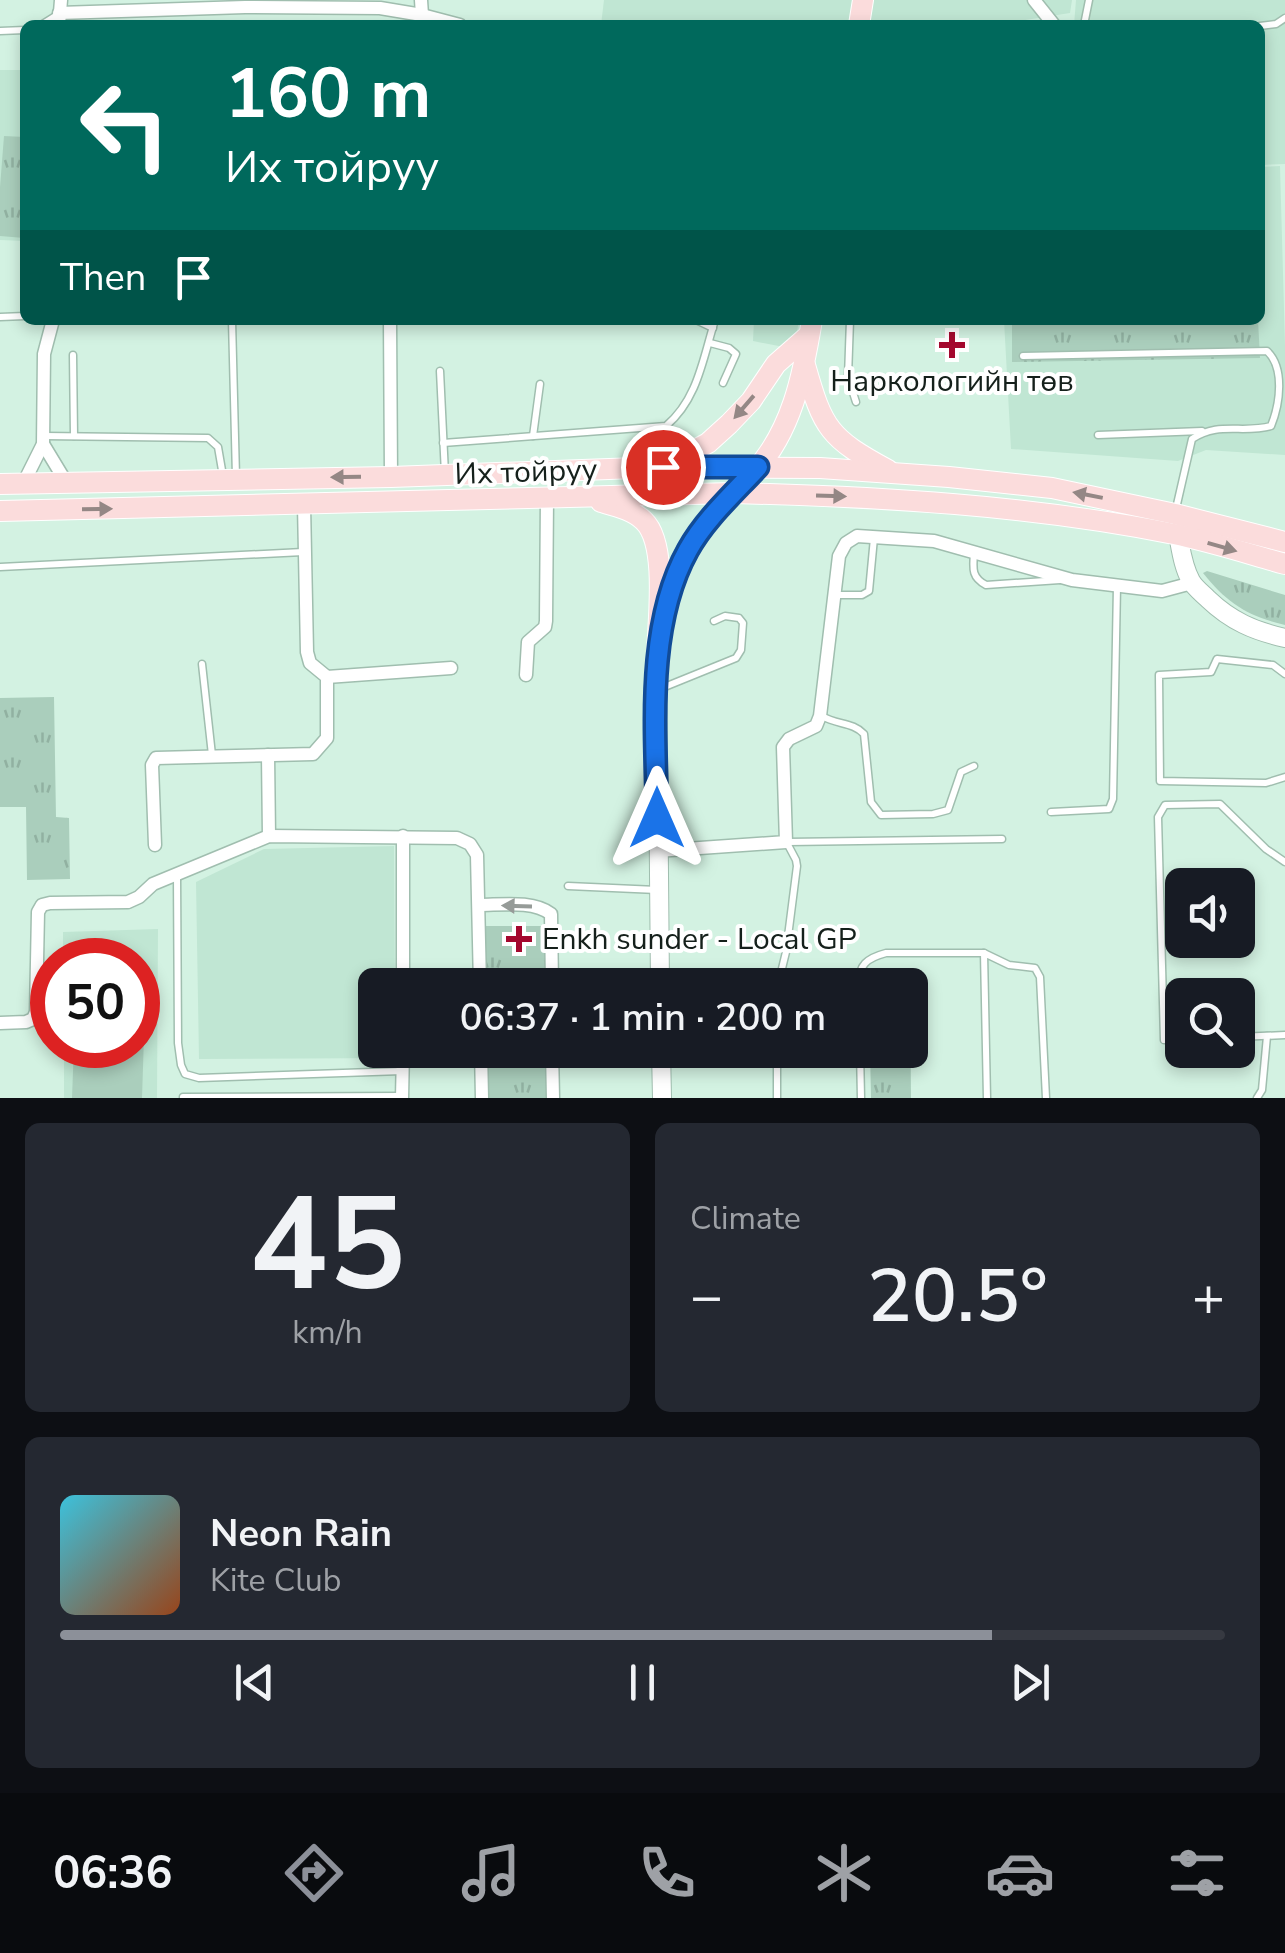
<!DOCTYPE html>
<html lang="en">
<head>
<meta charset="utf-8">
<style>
	:root { --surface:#171b24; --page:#242831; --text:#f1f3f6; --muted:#9ea1a6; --line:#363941; --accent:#8c9099 }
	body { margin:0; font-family:"Nunito Sans",sans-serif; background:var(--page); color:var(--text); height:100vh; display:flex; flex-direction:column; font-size:38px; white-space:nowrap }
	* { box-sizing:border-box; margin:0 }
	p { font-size:32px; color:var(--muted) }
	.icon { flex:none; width:55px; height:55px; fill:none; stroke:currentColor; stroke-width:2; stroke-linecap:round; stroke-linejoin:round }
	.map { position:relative; height:1098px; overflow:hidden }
	.drawer { display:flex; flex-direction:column; gap:25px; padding:25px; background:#0d0f14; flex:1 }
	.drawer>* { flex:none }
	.guide { position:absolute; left:20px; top:20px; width:1245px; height:305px; border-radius:15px; box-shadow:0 5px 15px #0003; background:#00695c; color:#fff; overflow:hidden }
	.fabs { position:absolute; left:1165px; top:868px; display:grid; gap:20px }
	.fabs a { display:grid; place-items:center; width:90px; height:90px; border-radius:15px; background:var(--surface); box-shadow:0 5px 15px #0003; font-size:50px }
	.speed { position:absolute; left:30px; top:938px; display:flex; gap:20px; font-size:50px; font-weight:700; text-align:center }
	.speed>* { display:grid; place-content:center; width:130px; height:130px; border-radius:50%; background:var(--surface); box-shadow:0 5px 15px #0003; line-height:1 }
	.speed .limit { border:15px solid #d22; background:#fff; color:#111 }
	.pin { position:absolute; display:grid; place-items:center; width:85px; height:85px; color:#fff; margin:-42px; border:5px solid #fff; border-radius:50%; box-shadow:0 2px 10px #0007 }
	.me { position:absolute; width:110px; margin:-55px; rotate:0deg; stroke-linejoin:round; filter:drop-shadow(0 0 8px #0008) }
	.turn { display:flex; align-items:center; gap:35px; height:210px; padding:0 40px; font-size:45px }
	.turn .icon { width:130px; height:130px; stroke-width:2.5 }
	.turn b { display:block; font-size:70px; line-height:85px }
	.then { display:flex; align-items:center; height:95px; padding:0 40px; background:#0003; gap:20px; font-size:38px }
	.big { font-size:75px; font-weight:600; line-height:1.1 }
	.drawer .widget { flex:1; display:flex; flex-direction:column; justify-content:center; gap:15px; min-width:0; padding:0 35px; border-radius:15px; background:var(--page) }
	.drawer .dial { align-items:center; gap:0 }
	.dial b { font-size:130px; line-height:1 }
	.song { display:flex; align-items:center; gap:30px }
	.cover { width:120px; height:120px; border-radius:15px; background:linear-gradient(135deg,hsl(190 70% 55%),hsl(20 70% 35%)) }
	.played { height:10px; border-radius:5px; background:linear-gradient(90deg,var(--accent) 80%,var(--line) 80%) }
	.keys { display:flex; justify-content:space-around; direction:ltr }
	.heat { display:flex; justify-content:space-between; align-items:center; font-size:55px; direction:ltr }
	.drawer .tiles { flex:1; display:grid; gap:25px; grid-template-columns:1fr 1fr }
	.widget:last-child { grid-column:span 2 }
	.trip { position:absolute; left:358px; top:968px; width:570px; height:100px; border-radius:15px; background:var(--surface); box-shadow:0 5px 15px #0003; font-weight:600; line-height:100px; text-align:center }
	.tabs { display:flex; height:160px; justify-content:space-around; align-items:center; background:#090b0e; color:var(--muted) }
	.tabs .icon { width:70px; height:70px }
	.tabs .active { color:var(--accent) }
	.tabs b { font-size:45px; color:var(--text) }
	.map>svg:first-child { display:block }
	.built { fill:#c0e6d3 }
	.grass { fill:#aacebc }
	.park { fill:url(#park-tufts) }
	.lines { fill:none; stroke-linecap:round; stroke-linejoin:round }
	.lane-casing { stroke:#a0beaf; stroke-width:9 }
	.street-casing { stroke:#a0beaf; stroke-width:15 }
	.secondary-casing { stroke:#a0beaf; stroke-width:20 }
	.primary-casing { stroke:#fff; stroke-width:22 }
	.lane { stroke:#fff; stroke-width:6 }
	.street { stroke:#fff; stroke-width:12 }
	.secondary { stroke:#fff; stroke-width:18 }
	.primary { stroke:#fbdcdc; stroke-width:20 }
	.oneway { fill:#948785 }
	.oneway2 { fill:#969b98 }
	.route-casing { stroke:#114b97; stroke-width:25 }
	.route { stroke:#1a73e8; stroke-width:18 }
	.poi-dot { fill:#a4082e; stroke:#fff; stroke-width:4 }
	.labels { text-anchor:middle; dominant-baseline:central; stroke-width:8; stroke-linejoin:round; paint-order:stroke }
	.poi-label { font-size:30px; fill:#15201b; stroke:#fff }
	.street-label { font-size:30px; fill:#15201b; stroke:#fff }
</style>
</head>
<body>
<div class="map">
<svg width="1285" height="1098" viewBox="0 0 1285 1098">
	<defs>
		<pattern id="park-tufts" width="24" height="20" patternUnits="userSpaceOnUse" patternTransform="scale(2.5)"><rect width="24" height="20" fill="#aacebc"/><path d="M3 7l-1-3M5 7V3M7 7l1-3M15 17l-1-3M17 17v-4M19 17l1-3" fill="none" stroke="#91b1a1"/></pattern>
	</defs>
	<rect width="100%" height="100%" fill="#d3f2e2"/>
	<g class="built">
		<path d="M604 0H1072L1070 13 994 25H601Z"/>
		<path d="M1076 0H1285V164L1260 165V25H1074Z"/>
		<path d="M0 70H25V241L0 240Z"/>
		<path d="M1280 166 1285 345V455L1206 450 1178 461 1011 449 1004 320H1260V167Z"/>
		<path d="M754 320H799L794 349 753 341Z"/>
		<path d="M394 846 395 985H375V1050H395V1058L199 1059 196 882 264 849Z"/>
		<path d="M158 929 157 1098H64V1045H138V960H63V932Z"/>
	</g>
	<path class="grass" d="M138 1006H145L142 1098H72L74 1045H138Z"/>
	<g class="park">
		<path d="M4 136 25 137 24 238 0 236V187Z"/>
		<path d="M1012 320H1258L1260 358 1012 362Z"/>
		<path d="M1207 571 1285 595V625C1247 616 1227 603 1203 573Z"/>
		<path d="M54 697 56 817 69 818 70 879 27 880 26 807H0V698Z"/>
		<path d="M485 926H545V985H486Z"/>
		<path d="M910 978 911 1098H871L870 1050H910V985H869L868 979Z"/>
		<path d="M487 1050H546L547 1098H487Z"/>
	</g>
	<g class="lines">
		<g class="lane-casing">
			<g id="lane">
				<path d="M41 25 57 15"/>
				<path d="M1084 25 1089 0"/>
				<path d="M1260 26 1276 24 1285 18"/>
				<path d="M0 31 25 30"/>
				<path d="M0 317 25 316"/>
				<path d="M232 320 236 477"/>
				<path d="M696 320 713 328"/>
				<path d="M850 320 848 377 856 402"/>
				<path d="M710 343 729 348 736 354 723 383"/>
				<path d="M73 355 74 436"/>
				<path d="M1023 356 1267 351C1285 368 1280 404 1271 426 1242 434 1219 421 1192 439L1175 513"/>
				<path d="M440 371 445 474"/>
				<path d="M1098 435 1202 431"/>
				<path d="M44 436 208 438 218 447 223 476"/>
				<path d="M533 436 540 384"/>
				<path d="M443 443 666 426C698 399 703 358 715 320"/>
				<path d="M974 553C973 568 971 577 986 585L1060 580"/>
				<path d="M0 567 303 552"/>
				<path d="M836 595H862L869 591 874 538"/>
				<path d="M202 664 212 755"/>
				<path d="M1285 674 1273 665 1217 659 1211 672 1159 675 1160 781 1266 783 1285 777"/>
				<path d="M662 688 736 658 741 650 743 623 739 618 725 616 714 621"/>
				<path d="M822 716C837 725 853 722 864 734L871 802 881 815 933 814 948 810 961 772 974 766"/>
				<path d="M1051 812 1109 809 1113 799 1117 586"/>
				<path d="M788 842 1002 839"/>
				<path d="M177 875 178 1043 181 1065 185 1074 199 1078 402 1071"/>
				<path d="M568 886 657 890"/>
				<path d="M778 985 786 952 797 866 796 860 787 843"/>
				<path d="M859 985C858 965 867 958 886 953H984"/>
				<path d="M1238 1037 1285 1035"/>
				<path d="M1182 1039 1164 1040 1158 817 1165 805 1220 804 1266 849 1285 862"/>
				<path d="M777 1050V1098"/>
				<path d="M860 1050 861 1098"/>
				<path d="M183 1097 401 1096"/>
				<path d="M987 1098 984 953 1009 965 1035 968 1040 977 1046 1098"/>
				<path d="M1257 1098 1262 1090 1267 1036"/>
			</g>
		</g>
		<g class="street-casing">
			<g id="street">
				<path d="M421 0 422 15"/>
				<path d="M1034 0 1054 25"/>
				<path d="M59 13 245 7 380 8 422 15 460 25"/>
				<path d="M59 25 61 0"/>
				<path d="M390 320 391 477"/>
				<path d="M43 444 66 482"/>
				<path d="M23 484 43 444 44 354 53 320"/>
				<path d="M526 675 528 642 545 627 546 621 547 497"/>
				<path d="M327 677 451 668"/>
				<path d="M268 755 269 836"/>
				<path d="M155 845 152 765 156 758 313 754 327 738V677L310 663 307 652 304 505"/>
				<path d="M657 851 786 842 783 747 789 739 816 726 820 716 839 556 846 543 857 536 934 541 1072 580 1162 591 1192 583"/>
				<path d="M479 905C501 905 533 900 551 914L552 985"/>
				<path d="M403 985V836"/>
				<path d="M0 1023 26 1022 33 1019 36 1012 38 912 42 905 50 903 128 902 139 897 153 884 269 836 457 838 470 844 477 855 480 985"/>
				<path d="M481 1050 482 1098"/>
				<path d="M552 1050 553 1098"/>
				<path d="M402 1098 403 1050"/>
			</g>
		</g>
		<g class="secondary-casing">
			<g id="secondary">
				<path d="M1178 535C1181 550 1183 567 1191 581 1195 588 1202 593 1208 599 1231 621 1254 631 1285 638"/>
				<path d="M664 617C676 565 697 531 734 493"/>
				<path d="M659 642 657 653 660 985"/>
				<path d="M661 1050 662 1098"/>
			</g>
		</g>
		<g class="primary-casing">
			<g id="primary">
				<path d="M859 25 863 0"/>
				<path d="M805 365C823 429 829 438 888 470"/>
				<path d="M665 466 708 443 729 424 751 401 776 364 809 335"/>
				<path d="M752 474C792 432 803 375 812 320"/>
				<path d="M0 484 391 477 663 467 820 468 949 477 1052 488 1175 514 1285 542"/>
				<path d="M601 502C615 506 633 510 644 521 668 544 658 621 657 653"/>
				<path d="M0 511 734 493C882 497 1029 505 1174 534 1212 542 1249 554 1285 564"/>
			</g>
		</g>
		<use href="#lane" class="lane"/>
		<use href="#street" class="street"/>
		<use href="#secondary" class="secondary"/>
		<use href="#primary" class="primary"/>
	</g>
	<defs><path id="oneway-solid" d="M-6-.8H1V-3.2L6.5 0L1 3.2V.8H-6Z" transform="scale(2.5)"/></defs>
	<g class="oneway">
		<use href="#oneway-solid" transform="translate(744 407) rotate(131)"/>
		<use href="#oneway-solid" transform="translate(346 477) rotate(179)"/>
		<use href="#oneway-solid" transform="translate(1088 495) rotate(-169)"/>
		<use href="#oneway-solid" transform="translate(831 496) rotate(2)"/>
		<use href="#oneway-solid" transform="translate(97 509) rotate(-1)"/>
		<use href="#oneway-solid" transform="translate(1222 547) rotate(16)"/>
	</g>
	<use class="oneway2" href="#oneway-solid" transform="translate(517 906) rotate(-178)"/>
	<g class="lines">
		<g class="route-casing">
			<path id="route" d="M657 818C656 734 645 627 688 550 705 519 734 493 758 467H663"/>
		</g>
		<use href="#route" class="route"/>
	</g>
	<g class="poi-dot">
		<path d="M947 330h10v10h10v10h-10v10h-10v-10h-10v-10h10z"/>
		<path d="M514 924h10v10h10v10h-10v10h-10v-10h-10v-10h10z"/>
	</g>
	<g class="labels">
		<g class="poi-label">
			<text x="952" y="381">Наркологийн төв</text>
			<text x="542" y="939" text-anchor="start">Enkh sunder - Local GP</text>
		</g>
		<g class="street-label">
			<text transform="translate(526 472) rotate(-2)">Их тойруу</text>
		</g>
	</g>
</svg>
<div class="fabs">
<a><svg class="icon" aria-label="sound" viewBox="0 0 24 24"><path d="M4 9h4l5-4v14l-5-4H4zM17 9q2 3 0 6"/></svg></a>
<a><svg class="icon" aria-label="search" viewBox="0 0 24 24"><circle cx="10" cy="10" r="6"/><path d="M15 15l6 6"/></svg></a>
</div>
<div class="speed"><div class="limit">50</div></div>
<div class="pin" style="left:663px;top:467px;background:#d93025"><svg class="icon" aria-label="arrive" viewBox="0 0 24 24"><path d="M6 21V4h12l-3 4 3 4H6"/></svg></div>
<svg class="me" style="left:657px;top:818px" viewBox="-20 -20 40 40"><path d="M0-17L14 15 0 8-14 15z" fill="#1a73e8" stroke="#fff" stroke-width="4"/></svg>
<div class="trip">06:37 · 1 min · 200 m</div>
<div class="guide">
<div class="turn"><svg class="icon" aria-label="left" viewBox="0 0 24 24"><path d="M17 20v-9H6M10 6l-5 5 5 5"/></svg><div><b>160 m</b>Их тойруу</div></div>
<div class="then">Then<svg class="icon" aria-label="arrive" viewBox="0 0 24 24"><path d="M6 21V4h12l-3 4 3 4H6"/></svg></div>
</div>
</div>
<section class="drawer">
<div class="tiles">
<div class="widget dial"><b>45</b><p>km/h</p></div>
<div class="widget"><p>Climate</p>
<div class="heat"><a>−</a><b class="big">20.5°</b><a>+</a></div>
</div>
<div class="widget">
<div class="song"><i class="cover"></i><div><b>Neon Rain</b><p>Kite Club</p></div></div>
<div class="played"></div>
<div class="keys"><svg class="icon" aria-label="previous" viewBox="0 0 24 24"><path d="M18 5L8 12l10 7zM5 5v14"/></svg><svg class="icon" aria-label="pause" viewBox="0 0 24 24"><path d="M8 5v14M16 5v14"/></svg><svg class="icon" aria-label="next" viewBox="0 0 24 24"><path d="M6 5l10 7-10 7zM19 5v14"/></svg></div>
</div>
</div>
</section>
<nav class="tabs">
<b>06:36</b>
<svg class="icon active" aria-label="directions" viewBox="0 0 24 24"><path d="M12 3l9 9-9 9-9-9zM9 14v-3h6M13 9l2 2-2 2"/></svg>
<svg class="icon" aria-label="music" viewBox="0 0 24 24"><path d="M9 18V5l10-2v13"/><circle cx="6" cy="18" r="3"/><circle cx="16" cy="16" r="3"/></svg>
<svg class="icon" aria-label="phone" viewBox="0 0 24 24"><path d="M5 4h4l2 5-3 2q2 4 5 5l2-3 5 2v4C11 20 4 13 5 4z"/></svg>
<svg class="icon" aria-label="climate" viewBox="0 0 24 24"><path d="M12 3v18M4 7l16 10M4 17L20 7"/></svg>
<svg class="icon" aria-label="car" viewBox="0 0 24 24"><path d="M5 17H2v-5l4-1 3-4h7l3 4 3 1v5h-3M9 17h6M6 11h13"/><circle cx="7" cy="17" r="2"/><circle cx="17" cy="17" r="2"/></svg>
<svg class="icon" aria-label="filters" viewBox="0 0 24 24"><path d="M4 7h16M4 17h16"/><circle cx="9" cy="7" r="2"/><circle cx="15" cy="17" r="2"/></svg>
</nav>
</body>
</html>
